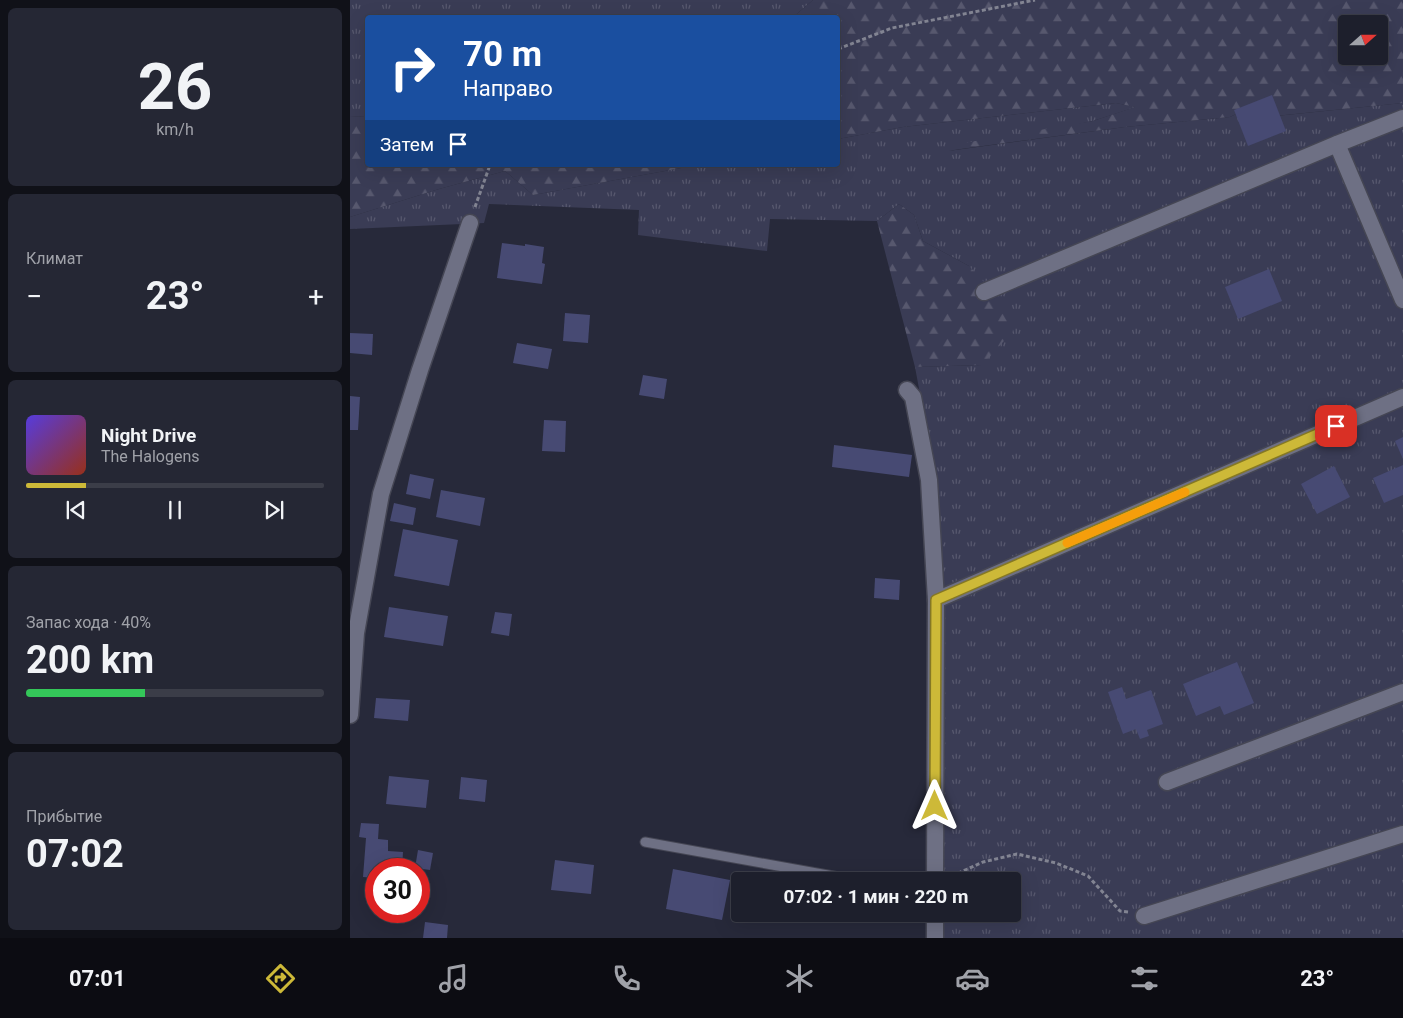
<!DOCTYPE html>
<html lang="ru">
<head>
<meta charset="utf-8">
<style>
	:root { --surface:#1d1f2c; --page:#252734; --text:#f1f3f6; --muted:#a0a2a9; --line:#3b3d48; --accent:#cdb938 }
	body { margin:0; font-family:Roboto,sans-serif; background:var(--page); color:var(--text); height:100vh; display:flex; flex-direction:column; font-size:19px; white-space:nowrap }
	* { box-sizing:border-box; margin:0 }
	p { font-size:16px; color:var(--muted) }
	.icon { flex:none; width:28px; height:28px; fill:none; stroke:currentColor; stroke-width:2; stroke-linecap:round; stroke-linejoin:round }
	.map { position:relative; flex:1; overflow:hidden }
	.details { display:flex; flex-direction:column; gap:8px; padding:8px; background:#101118; width:350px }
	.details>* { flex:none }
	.top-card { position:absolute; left:15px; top:15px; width:475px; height:152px; border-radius:5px; box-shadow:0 5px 20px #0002,0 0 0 1px var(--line); background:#1a4fa0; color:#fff; overflow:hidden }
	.needle { width:32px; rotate:69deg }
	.tools { position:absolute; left:988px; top:15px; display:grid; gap:10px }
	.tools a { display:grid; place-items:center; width:50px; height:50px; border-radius:5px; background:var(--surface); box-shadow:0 5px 20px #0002,0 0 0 1px var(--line); font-size:25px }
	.speed { position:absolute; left:15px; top:858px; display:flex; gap:10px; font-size:25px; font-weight:700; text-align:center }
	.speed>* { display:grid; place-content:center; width:65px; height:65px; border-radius:50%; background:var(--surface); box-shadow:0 5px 20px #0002,0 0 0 1px var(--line); line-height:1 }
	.speed .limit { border:8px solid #d22; background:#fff; color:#111 }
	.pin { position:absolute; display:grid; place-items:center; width:42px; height:42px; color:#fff; margin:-21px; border-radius:10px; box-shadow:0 2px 8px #0006 }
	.me { position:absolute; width:55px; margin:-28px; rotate:0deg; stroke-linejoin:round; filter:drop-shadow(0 0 4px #0008) }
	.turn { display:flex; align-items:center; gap:18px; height:105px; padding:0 15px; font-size:22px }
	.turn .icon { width:65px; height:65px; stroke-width:2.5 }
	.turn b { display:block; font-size:35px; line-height:42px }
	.then { display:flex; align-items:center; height:48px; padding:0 15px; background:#0003; gap:10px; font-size:19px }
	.big { font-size:38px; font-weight:700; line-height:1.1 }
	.details .widget { flex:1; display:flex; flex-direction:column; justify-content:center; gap:8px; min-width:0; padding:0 18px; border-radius:8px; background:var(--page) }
	.details .dial { align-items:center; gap:0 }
	.dial b { font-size:65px; line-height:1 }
	.song { display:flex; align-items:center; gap:15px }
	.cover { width:60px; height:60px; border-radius:8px; background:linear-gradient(135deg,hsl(250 70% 55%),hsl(10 70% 35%)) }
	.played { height:5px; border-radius:2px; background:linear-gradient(90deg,var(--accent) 20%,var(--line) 20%) }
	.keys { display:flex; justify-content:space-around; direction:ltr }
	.heat { display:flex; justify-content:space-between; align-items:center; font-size:28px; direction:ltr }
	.charge { height:8px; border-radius:4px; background:linear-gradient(90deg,#34c759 40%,var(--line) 0) }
	.trip { position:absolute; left:381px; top:872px; width:290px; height:50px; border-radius:5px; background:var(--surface); box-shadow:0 5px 20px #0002,0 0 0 1px var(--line); font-weight:700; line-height:50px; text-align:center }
	.dock { display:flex; height:80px; justify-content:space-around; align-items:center; background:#0c0c12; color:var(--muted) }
	.dock .icon { width:35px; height:35px }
	.dock .active { color:var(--accent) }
	.dock b { font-size:22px; color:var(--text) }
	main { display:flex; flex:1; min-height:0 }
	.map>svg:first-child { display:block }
	.grass { fill:url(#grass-tufts) }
	.forest { fill:url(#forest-firs); fill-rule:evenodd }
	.building { fill:#474a73 }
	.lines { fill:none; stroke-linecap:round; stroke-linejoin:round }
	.service-casing { stroke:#454654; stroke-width:11 }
	.minor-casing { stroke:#454654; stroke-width:19 }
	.path { stroke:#828492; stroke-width:3; stroke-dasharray:4 2.5; stroke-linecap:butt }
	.service { stroke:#6e7084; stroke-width:9 }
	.minor { stroke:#6e7084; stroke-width:16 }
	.route-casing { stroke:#857824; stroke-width:12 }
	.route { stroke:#cdb938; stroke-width:9 }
	.slow { stroke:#f59e0b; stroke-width:9 }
</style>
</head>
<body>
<main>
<section class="details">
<div class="widget dial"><b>26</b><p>km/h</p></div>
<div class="widget"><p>Климат</p>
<div class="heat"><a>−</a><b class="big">23°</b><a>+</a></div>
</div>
<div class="widget">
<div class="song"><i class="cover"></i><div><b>Night Drive</b><p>The Halogens</p></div></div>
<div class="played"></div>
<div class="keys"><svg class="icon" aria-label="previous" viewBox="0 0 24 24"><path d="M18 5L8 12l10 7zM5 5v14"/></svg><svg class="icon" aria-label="pause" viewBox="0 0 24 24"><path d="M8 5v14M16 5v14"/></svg><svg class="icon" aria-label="next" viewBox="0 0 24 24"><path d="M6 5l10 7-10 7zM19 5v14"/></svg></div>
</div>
<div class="widget"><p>Запас хода · 40%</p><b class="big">200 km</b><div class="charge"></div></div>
<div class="widget"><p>Прибытие</p><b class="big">07:02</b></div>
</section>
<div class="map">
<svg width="1053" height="938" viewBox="0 0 1053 938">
	<defs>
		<pattern id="grass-tufts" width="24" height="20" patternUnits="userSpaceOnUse" patternTransform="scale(1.25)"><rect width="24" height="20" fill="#3a3c55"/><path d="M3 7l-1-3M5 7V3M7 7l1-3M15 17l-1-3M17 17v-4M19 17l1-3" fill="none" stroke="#57586e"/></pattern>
		<pattern id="forest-firs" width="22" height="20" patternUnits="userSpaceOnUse" patternTransform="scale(1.25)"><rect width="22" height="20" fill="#3a3c55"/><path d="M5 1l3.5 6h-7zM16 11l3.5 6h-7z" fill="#57586e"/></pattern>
	</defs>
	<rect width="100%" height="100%" fill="#27293a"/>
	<g class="grass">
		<path d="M0 0H463L442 18H18L17 116 0 117Z"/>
		<path d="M766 103 786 107 743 121 598 151 775 127 880 117 904 105 926 116 1053 103V938H594L593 914H662V881H593L588 491 565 367 632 365 619 266 573 241 564 215 549 204 527 221 420 219 417 251 288 235 289 210 139 204 134 223 0 229V217L89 189 155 171 183 195 348 165H488V139L553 127Z"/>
	</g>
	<g class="forest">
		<path d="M463 0H1053V103L925 116 904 105 880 117 775 127 596 151 608 144 743 121 785 107 766 103 553 127 488 139V18H442ZM996 24H1029V56H996Z"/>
		<path d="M17 116 18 165H348L183 195 155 171 89 189 0 217V117Z"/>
		<path d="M549 204 564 215 573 241 619 266 651 300 663 331 632 365 565 367 527 221Z"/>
	</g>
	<g class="building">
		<path d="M922 95 936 131 898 146 884 110Z"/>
		<path d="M152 243 175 246V244L194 247 192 263 195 264 192 284 147 278Z"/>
		<path d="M919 269 932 301 888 319 875 287Z"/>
		<path d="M215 313 240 315 238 343 213 341Z"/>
		<path d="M0 333 23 334 22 355 0 353Z"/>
		<path d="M167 343 202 349 198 369 163 363Z"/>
		<path d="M293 375 317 379 314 399 289 395Z"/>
		<path d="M0 396 10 397 8 430H0Z"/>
		<path d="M194 420 216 421 215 452 192 451Z"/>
		<path d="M1053 437V459L1045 441Z"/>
		<path d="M484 445 562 455 559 477 482 467Z"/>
		<path d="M1053 465V495L1034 503 1023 478Z"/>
		<path d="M984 466 1000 497 967 514 951 484Z"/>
		<path d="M60 474 84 479 80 499 56 494Z"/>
		<path d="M91 490 135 498 130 526 86 517Z"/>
		<path d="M44 503 66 508 63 525 40 521Z"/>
		<path d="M53 529 108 540 99 586 44 576Z"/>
		<path d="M525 578 550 580 549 600 524 598Z"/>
		<path d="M39 607 98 616 93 646 34 637Z"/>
		<path d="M145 612 162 614 159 636 141 633Z"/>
		<path d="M887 662 904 703 874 715 870 706 846 716 833 684Z"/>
		<path d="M772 687 776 699 801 690 813 724 797 730 799 736 790 739 786 729 773 734 758 692Z"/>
		<path d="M26 698 60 700 58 721 24 718Z"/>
		<path d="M39 776 79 780 76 808 36 804Z"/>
		<path d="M111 777 137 780 135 802 109 799Z"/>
		<path d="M11 823 29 824 28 839 38 840V851L53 852 52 869H26V878L13 877 16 838 9 837Z"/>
		<path d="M68 850 83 853 80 870 65 868Z"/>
		<path d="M205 860 244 865 241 894 201 890Z"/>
		<path d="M323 869 380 880 372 920 316 909Z"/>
		<path d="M75 922 98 925 97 938H73Z"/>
	</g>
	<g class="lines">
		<g class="service-casing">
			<path id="service" d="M295 842 511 881"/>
		</g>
		<g class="minor-casing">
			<g id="minor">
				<path d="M987 144 1053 300"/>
				<path d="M634 292 987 144 1053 118"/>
				<path d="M557 390 563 397 579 480 586 600 585 881"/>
				<path d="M586 600 1053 397"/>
				<path d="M0 715 6 633 31 494 70 370 120 223"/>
				<path d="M817 782 1053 692"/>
				<path d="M794 916 1053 834"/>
				<path d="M585 938V914"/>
			</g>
		</g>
		<g class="path">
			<path d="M488 49 542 28 685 0"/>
			<path d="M125 207 140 165"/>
			<path d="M602 876 633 862 667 854 706 863 738 876 770 911 779 912"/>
		</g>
		<use href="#service" class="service"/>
		<use href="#minor" class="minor"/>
	</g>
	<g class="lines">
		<g class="route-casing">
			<path id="route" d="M585 806 586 600 986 426"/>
		</g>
		<use href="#route" class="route"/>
		<path class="slow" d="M717 543 835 492"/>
	</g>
</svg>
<div class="tools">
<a><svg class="needle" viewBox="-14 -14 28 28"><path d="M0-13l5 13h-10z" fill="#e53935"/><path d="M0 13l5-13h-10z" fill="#a0a2a9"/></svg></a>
</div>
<div class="speed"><div class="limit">30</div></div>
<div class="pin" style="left:986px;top:426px;background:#d93025"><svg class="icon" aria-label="arrive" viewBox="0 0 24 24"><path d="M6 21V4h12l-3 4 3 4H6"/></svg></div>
<svg class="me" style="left:585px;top:806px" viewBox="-20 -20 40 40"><path d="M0-17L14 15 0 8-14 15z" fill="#cdb938" stroke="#fff" stroke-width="4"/></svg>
<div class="trip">07:02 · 1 мин · 220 m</div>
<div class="top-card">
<div class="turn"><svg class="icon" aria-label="right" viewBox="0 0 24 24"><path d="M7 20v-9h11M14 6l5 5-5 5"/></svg><div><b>70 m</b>Направо</div></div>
<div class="then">Затем<svg class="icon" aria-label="arrive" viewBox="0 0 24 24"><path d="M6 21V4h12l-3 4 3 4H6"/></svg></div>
</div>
</div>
</main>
<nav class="dock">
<b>07:01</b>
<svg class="icon active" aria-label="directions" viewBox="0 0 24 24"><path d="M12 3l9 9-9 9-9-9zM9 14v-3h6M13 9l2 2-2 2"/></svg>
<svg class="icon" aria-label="music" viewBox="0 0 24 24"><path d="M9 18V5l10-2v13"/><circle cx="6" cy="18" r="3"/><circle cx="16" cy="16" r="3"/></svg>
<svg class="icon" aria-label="phone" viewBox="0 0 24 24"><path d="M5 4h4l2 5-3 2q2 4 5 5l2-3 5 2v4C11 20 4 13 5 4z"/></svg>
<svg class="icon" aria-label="climate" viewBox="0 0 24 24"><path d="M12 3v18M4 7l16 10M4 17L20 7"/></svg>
<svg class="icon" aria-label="car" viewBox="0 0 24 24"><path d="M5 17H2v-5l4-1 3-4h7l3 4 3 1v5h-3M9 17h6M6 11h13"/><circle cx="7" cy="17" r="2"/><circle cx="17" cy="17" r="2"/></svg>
<svg class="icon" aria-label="filters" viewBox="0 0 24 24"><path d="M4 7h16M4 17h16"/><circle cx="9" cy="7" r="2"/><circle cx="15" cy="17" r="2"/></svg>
<b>23°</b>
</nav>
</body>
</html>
